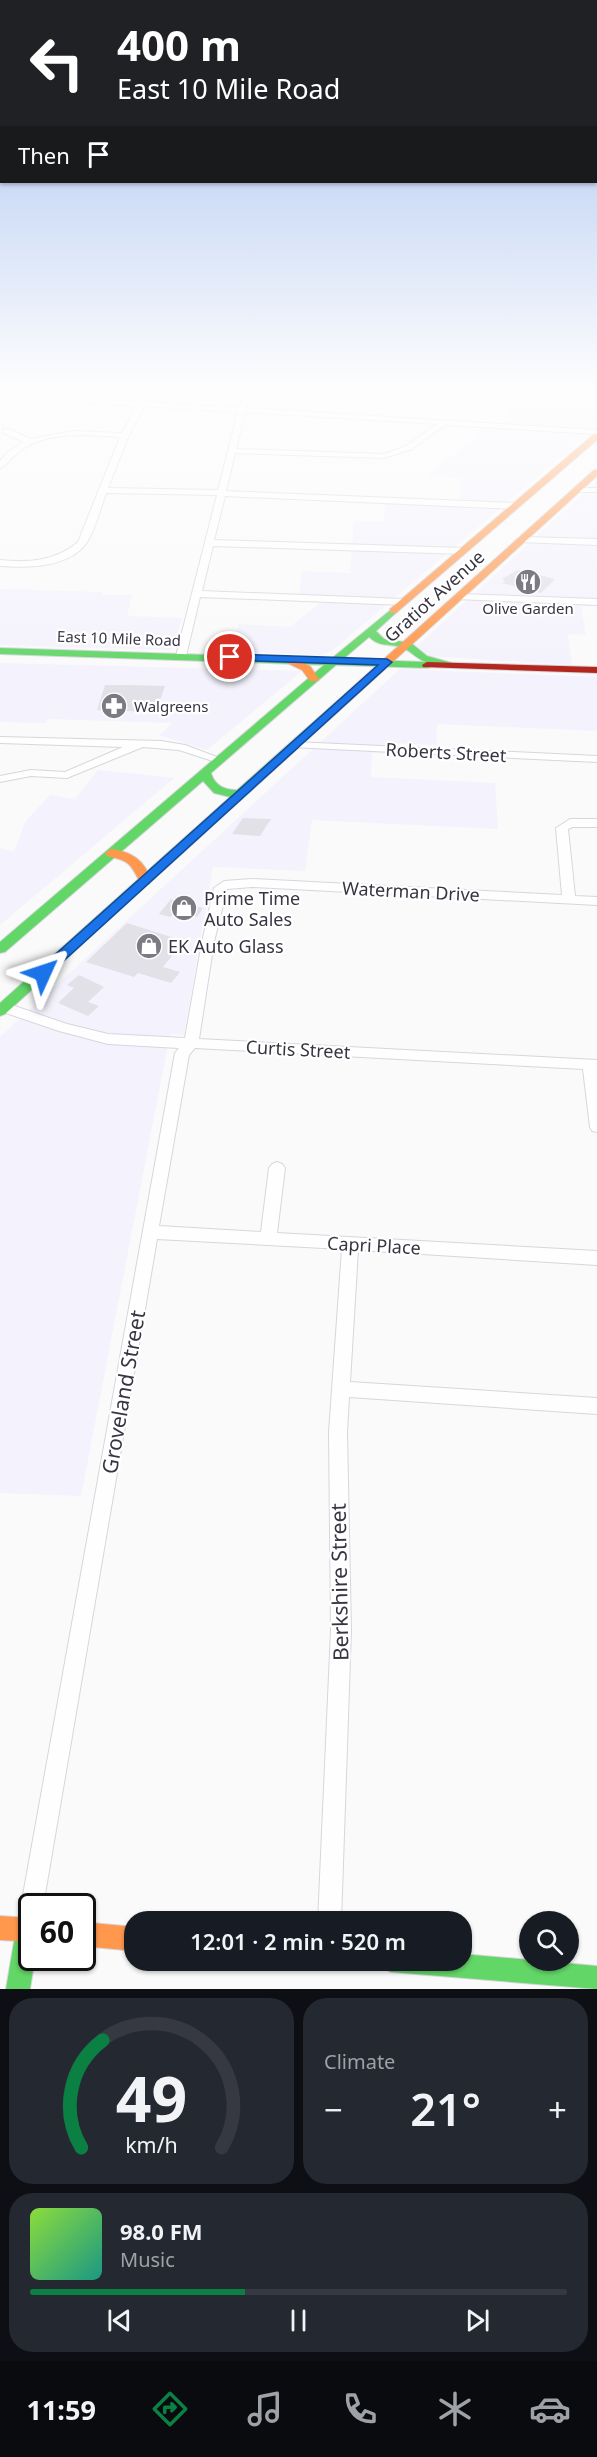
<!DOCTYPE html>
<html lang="en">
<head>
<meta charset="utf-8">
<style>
	:root { --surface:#171b24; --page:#242831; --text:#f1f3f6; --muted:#9ea1a6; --line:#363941; --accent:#0b8043 }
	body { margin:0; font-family:"Noto Sans",sans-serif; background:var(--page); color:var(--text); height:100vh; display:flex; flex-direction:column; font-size:22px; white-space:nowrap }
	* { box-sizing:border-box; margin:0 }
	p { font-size:20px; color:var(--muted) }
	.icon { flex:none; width:33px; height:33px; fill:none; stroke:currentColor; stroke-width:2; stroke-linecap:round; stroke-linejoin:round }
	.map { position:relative; height:1989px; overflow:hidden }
	.sheet { display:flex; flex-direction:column; gap:9px; padding:9px; background:#0d0f14; flex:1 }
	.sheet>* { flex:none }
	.banner { position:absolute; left:0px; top:0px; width:597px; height:183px; box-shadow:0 2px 4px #0004; background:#202124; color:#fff; overflow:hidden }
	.controls { position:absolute; left:519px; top:1911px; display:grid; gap:12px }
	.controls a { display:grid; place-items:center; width:60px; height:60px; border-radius:50%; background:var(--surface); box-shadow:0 2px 4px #0004; font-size:30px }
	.speed { position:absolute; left:18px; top:1893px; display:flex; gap:12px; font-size:30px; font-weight:700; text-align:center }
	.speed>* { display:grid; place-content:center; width:78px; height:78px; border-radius:50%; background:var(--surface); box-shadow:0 2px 4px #0004; line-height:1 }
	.speed .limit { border:3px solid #111; border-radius:9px; background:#fff; color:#111 }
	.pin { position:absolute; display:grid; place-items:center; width:51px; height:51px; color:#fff; margin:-26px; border:3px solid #fff; border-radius:50%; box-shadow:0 2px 6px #0007 }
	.me { position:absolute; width:66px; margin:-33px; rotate:48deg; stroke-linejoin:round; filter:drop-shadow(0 0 4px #0008) }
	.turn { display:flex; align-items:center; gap:21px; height:126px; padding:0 18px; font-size:27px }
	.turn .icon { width:78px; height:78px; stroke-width:2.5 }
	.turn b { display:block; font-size:42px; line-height:51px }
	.then { display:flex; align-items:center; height:57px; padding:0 18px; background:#0003; gap:12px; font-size:22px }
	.big { font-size:45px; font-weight:600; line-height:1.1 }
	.sheet .card { flex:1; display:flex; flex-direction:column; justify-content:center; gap:9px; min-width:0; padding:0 21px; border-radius:24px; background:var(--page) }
	.sheet .dial { align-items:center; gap:0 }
	.dial svg { height:156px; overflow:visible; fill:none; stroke:var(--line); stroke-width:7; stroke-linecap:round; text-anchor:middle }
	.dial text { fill:var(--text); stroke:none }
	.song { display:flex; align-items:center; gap:18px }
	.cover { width:72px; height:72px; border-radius:9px; background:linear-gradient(135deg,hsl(90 70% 55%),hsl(170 70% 35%)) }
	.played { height:6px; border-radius:3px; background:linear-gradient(90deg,var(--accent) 40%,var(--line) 40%) }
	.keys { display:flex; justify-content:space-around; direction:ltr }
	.heat { display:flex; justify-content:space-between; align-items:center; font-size:33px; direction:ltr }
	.sheet .tiles { flex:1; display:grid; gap:9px; grid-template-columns:1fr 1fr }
	.card:last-child { grid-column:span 2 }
	.trip { position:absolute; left:124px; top:1911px; width:348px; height:60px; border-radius:24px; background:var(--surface); box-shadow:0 2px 4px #0004; font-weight:600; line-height:60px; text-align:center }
	.menu { display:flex; height:96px; justify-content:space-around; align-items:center; background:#090b0e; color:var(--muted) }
	.menu .icon { width:42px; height:42px }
	.menu .active { color:var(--accent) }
	.menu b { font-size:27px; color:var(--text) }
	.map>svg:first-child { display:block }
	.built { fill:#f4f2fc }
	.building { fill:#e2e1e8 }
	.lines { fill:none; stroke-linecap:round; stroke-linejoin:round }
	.street-casing { stroke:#d7d6dd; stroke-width:2 }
	.fast-casing { stroke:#d7d6dd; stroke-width:2 }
	.slow-casing { stroke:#d7d6dd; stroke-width:2 }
	.jam-casing { stroke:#d7d6dd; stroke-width:2 }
	.street { fill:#fefefe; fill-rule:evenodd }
	.fast { fill:#63d668; fill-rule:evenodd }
	.slow { fill:#ff974d; fill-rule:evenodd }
	.jam { fill:#b3261e; fill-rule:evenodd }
	.route { fill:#1a73e8; stroke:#114b97; stroke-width:1.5 }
	.labels { text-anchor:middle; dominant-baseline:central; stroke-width:4.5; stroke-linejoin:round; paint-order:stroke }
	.far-poi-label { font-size:15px; fill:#383543; stroke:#fff }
	.far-street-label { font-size:15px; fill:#383543; stroke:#fff }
	.street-label { font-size:18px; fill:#383543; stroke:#fff }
	.poi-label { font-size:18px; fill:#383543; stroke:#fff; text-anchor:start }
	.near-street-label { font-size:21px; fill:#383543; stroke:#fff }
</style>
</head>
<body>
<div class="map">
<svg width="597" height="1989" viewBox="0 0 597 1989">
	<rect width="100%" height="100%" fill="#fafafa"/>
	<g class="built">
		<path d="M577 390H597V426L333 650 321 655 233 651 238 624 290 627 320 603 298 601 302 571 350 573 354 521 384 522 385 502 460 505 461 478 426 476 489 428H505L508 406 573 409 593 393Z"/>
		<path d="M597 481V606H581L586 635 568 634 572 665 428 656 417 646Z"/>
		<path d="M0 589 102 592 101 595H132L127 616 182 618 171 650 0 645Z"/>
		<path d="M0 663 302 671 207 750 159 735 173 723 48 719 46 723 0 722Z"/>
		<path d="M400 669 597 677V731L437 724 436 745 391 743V753H372L371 777 495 783 498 829 312 820 305 871 213 867 184 1035 170 1034 81 1496 0 1493V1037Z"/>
		<path d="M98 770 174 778 0 925V848L14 852 25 822 50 795 75 799Z"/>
	</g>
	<g class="building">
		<path d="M517 570 555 579 541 593 502 583 505 581 502 579Z"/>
		<path d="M105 685H130L165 686 156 712 97 710Z"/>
		<path d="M243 818 271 819 260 836 232 834Z"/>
		<path d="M171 899 203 908 197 917 176 911 170 917 159 914Z"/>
		<path d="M127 923 184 941 163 967 180 972 171 983 138 973 134 977 86 962Z"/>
		<path d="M79 975 104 987 88 1002 99 1006 88 1016 58 1003 74 988 67 985Z"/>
	</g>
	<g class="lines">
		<g class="street-casing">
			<g id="street">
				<path d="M243 390H251L246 408 597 430V434L445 425 412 449 384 458 235 453 226 491 516 503 520 506 516 509 225 496 214 540 463 548 467 551 463 554 213 546 202 591 404 599 409 602 404 605 200 597 186 656 181 659 176 656 217 495 106 493C101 507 94 534 85 545 66 568 27 568 0 566V560C28 563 56 561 78 542L120 437C90 435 51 431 24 448 15 453 9 464 0 468V461L8 452 24 442 3 433V429H9L31 439 74 431 122 433 137 406 0 397V393L239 408ZM144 406 238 412 218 490 108 488 129 435ZM245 412 437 424 406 446 384 454 236 449Z"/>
				<path d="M581 390H597V393Z"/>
				<rect x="575" y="488" width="22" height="4"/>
				<path d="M522 537 597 539V545L519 542V538Z"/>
				<path d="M459 594 597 599V605L456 599 454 597Z"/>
				<path d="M0 737 161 741 185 745 225 760 219 763 179 750 143 747 67 778 31 776 0 782V776L31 770 65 772 123 747 0 743Z"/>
				<path d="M295 742 597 756V762L291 747V743Z"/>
				<path d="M570 819H597V827H573L568 829 575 896 597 897V905L252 887 227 889 214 942 199 1039 597 1060V1132L592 1131 590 1127 583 1069 195 1048 189 1055 159 1226 261 1232 269 1168 272 1164 277 1162 282 1164 285 1168 277 1233 597 1251V1265L358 1250 350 1382 597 1398V1414L349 1397 347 1432 351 1630 341 1922H318L331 1630 329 1432 342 1249 157 1239 43 1906H32V1917L24 1914 21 1906 175 1053 179 1048 108 1044 59 1031 0 1011V1004H9L67 1024 108 1034 185 1038 202 942 214 888 224 881 252 879 562 895 556 828Z"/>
			</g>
		</g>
		<g class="fast-casing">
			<g id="fast">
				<path d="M393 608 398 611 376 631 384 639 411 643 427 656 452 663V667L431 663V667L427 668 336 665 211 773C215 786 225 790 237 790L345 694H353V698L5 1014 0 1016V1003L230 797 214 793 203 781 5 952 0 953V942L324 665 0 654V648L331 659ZM369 637C382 649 392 642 405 649 413 653 417 659 426 662L343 659Z"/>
				<path d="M28 1918 32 1920V1958H35L30 1989H6L16 1930 20 1922Z"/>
				<path d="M462 1954 597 1966V1989L391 1972 383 1968 380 1960H462Z"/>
			</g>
		</g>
		<g class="slow-casing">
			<g id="slow">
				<path d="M594 434H597V440L396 613H390V609Z"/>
				<path d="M594 470H597V476L353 698H345V694Z"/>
				<path d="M287 656 310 666 319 679 318 681H310L302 670 283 661V657Z"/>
				<path d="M111 849C132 852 145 860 151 881L149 884H141C130 863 130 861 107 856L105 853Z"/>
				<path d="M0 1916 32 1918V1942L0 1940Z"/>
				<path d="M82 1922 135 1927V1951L82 1946Z"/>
			</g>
		</g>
		<g class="jam-casing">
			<path id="jam" d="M427 662 597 667V673L423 667 422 665Z"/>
		</g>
		<use href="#street" class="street"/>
		<use href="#fast" class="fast"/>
		<use href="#slow" class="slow"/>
		<use href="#jam" class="jam"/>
	</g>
	<linearGradient id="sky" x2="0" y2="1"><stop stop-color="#a0bdef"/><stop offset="0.58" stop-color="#fdfdfd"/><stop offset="1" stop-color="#fdfdfd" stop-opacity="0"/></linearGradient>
	<rect width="597" height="668" fill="url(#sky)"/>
	<path class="route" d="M230 654 387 659 392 662 47 976H38L36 973 38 970 378 665 226 660 225 657Z"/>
	<defs>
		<g id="restaurant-disc" transform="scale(1.35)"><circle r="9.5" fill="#7c7a83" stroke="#fff"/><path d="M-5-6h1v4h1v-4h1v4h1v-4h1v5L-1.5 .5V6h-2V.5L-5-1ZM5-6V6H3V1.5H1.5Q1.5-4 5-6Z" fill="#fff"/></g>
		<g id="pharmacy-disc" transform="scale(1.35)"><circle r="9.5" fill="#7c7a83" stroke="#fff"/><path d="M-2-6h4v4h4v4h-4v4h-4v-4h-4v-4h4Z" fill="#fff"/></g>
		<g id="shop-disc" transform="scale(1.35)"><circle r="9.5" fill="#7c7a83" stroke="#fff"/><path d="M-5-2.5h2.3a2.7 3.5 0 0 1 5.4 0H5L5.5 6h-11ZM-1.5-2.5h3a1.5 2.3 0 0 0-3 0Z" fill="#fff"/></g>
	</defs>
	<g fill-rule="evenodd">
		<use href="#restaurant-disc" x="528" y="582"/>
		<use href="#pharmacy-disc" x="114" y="706"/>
		<use href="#shop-disc" x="184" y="908"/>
		<use href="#shop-disc" x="149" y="946"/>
	</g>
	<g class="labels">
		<g class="far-poi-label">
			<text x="528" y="608">Olive Garden</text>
			<text x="134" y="706" text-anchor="start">Walgreens</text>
		</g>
		<g class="far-street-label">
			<text transform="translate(119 638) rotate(2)">East 10 Mile Road</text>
		</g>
		<g class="street-label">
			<text transform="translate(434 596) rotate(-42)">Gratiot Avenue</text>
			<text transform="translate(446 752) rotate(3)">Roberts Street</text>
			<text transform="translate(411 891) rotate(3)">Waterman Drive</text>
			<text transform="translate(298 1049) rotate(3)">Curtis Street</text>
			<text transform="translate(374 1245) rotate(3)">Capri Place</text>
		</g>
		<g class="poi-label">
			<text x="204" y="898">Prime Time<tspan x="204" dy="21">Auto Sales</tspan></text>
			<text x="168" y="946">EK Auto Glass</text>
		</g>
		<g class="near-street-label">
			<text transform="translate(123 1392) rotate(-80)">Groveland Street</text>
			<text transform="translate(339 1582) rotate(-91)">Berkshire Street</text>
		</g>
	</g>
</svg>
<div class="controls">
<a><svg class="icon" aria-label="search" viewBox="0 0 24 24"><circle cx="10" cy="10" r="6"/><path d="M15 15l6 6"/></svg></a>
</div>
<div class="speed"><div class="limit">60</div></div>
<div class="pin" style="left:230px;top:657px;background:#d93025"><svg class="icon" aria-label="arrive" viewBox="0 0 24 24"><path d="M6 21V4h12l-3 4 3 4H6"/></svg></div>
<svg class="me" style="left:43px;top:973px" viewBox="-20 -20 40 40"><path d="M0-17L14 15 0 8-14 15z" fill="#1a73e8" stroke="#fff" stroke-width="4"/></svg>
<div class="trip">12:01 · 2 min · 520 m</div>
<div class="banner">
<div class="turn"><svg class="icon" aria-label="left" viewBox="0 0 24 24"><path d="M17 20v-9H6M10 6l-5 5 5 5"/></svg><div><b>400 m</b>East 10 Mile Road</div></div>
<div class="then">Then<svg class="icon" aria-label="arrive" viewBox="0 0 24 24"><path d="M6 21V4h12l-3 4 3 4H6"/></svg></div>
</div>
</div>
<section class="sheet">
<div class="tiles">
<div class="card dial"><svg viewBox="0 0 100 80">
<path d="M14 69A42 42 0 1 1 86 69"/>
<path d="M14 69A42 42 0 0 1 25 14" stroke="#0b8043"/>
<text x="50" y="56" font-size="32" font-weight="700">49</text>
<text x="50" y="72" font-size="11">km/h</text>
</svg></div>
<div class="card"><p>Climate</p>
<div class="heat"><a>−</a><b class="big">21°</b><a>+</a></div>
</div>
<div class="card">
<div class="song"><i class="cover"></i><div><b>98.0 FM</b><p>Music</p></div></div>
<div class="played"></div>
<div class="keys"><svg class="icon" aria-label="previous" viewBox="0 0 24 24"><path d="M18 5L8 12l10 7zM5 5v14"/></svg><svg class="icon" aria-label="pause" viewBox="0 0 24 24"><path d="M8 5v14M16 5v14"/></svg><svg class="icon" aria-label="next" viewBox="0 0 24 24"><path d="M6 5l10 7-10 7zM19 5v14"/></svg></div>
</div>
</div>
</section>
<nav class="menu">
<b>11:59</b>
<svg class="icon active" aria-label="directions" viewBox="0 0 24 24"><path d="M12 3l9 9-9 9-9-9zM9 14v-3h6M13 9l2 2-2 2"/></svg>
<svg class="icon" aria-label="music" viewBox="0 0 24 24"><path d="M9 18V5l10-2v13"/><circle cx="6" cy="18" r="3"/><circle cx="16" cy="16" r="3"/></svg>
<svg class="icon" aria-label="phone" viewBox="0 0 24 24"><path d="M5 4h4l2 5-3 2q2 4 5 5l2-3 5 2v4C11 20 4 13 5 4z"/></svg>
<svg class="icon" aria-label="climate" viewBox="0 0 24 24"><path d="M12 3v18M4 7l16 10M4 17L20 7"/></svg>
<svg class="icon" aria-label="car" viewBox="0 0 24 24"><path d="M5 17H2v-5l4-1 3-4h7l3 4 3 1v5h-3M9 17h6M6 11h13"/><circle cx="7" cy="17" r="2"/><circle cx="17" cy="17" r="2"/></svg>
</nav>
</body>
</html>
